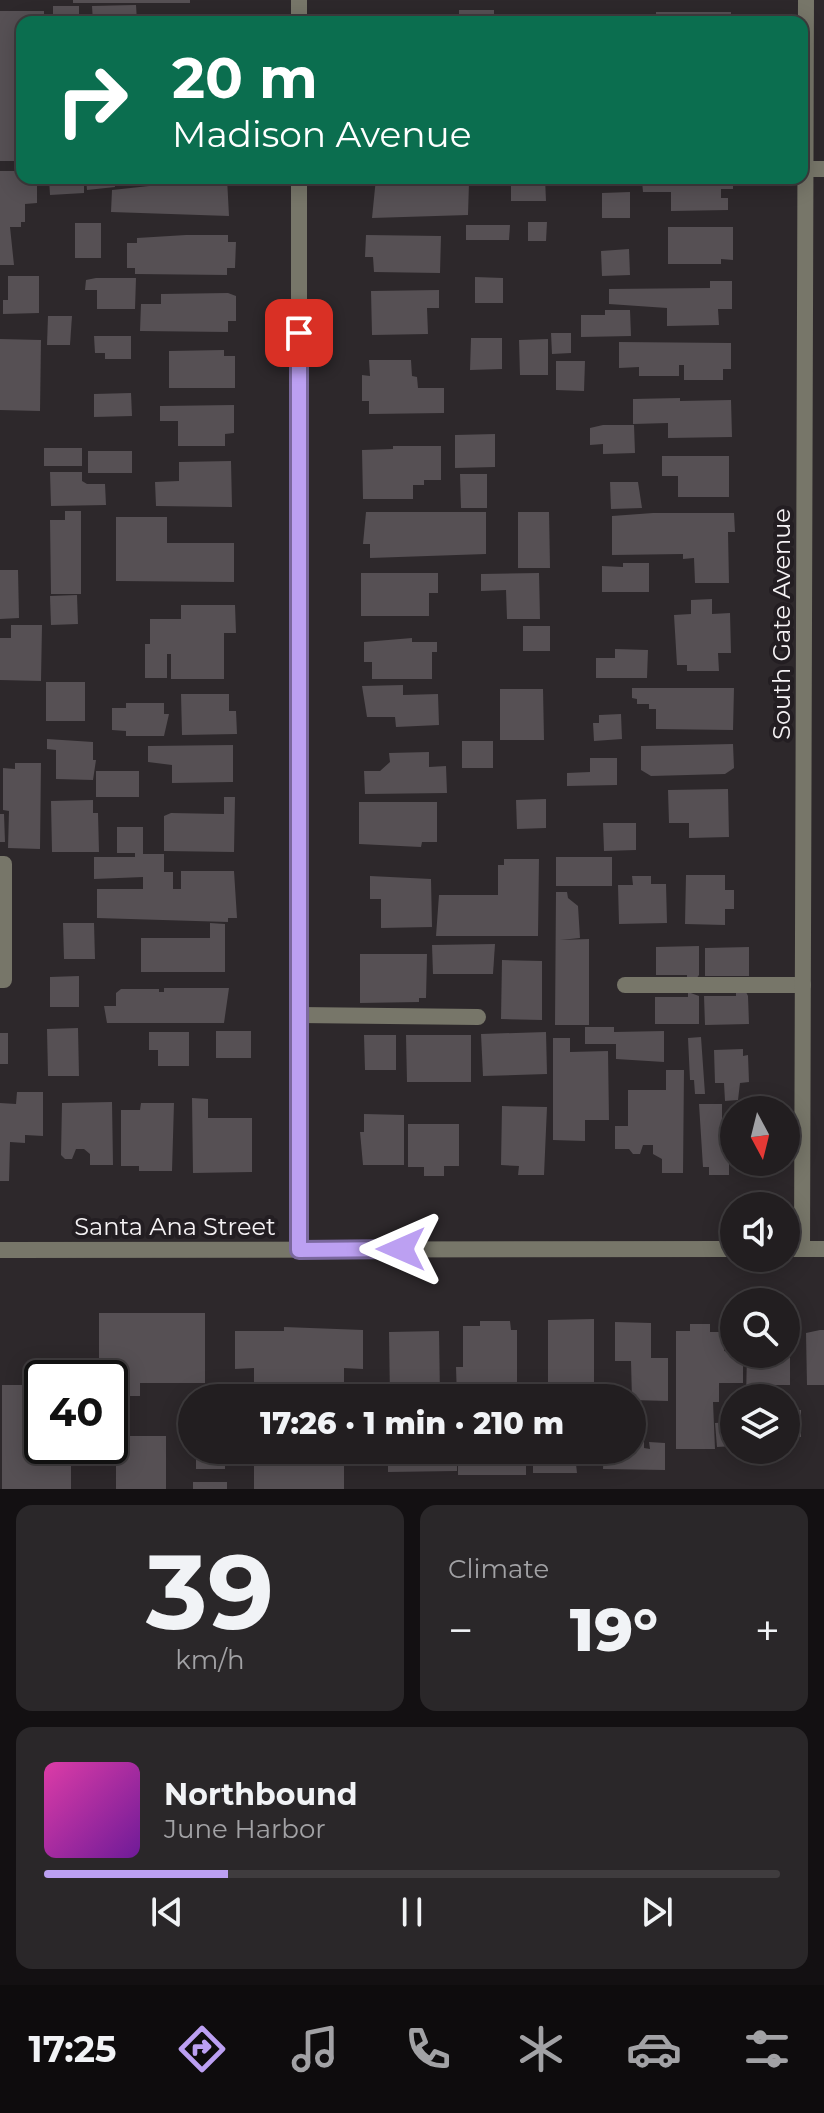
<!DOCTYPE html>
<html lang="en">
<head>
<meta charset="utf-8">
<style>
	:root { --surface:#221e20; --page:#2a2729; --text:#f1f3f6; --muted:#a2a2a5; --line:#3f3c3e; --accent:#bca0f2 }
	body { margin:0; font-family:Montserrat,sans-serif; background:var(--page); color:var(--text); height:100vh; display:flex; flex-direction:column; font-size:30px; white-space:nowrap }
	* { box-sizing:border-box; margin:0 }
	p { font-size:26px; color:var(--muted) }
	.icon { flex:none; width:44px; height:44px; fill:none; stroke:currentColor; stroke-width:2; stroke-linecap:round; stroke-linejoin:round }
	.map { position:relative; height:1489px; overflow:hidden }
	.drawer { display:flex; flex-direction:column; gap:16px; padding:16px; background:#131012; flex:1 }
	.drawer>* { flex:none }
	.hud { position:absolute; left:16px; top:16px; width:792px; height:168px; border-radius:16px; box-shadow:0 4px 20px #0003,0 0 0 2px var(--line); background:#0b6e4f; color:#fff; overflow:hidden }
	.needle { width:52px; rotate:173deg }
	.tools { position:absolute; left:720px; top:1096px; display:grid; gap:16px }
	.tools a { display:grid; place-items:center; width:80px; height:80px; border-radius:50%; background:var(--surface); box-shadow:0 4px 20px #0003,0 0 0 2px var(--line); font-size:40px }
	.speed { position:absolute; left:24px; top:1360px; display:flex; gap:16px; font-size:40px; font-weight:700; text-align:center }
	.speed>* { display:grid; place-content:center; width:104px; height:104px; border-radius:50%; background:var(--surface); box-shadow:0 4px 20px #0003,0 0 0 2px var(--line); line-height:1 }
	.speed .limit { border:4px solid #111; border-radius:12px; background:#fff; color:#111 }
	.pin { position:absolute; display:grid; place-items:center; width:68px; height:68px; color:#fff; margin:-34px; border-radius:16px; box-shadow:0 4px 12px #0006 }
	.me { position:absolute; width:88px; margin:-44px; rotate:270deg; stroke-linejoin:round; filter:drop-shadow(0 0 6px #0008) }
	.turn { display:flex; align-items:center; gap:28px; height:168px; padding:0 24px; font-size:36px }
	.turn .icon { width:104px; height:104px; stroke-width:2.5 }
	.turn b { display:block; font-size:56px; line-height:68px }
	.big { font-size:60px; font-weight:800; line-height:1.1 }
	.drawer .card { flex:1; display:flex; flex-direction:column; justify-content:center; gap:12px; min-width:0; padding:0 28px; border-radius:16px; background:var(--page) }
	.drawer .dial { align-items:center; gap:0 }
	.dial b { font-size:104px; line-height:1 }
	.song { display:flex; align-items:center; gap:24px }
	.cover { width:96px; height:96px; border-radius:12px; background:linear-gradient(135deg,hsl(320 70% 55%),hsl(280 70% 35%)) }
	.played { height:8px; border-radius:4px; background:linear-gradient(90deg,var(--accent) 25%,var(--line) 25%) }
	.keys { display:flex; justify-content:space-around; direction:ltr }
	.heat { display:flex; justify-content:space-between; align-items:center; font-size:44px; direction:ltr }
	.drawer .tiles { flex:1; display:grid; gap:16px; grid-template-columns:1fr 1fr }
	.card:last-child { grid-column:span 2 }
	.trip { position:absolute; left:178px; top:1384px; width:468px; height:80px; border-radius:40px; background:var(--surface); box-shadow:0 4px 20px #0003,0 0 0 2px var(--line); font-weight:800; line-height:80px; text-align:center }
	.menu { display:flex; height:128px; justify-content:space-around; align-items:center; background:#0e0c0d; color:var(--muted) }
	.menu .icon { width:56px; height:56px }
	.menu .active { color:var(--accent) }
	.menu b { font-size:36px; color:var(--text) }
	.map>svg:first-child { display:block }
	.building { fill:#565054 }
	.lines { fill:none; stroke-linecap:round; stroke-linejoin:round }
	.service { stroke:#777669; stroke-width:16 }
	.minor { stroke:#777669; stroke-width:16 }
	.tertiary { stroke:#777669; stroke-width:16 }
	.route-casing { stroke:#7a689d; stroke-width:20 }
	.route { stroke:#bca0f2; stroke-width:14 }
	.labels { text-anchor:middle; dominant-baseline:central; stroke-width:8; stroke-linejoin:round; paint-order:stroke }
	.street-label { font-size:24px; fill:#f5f2f4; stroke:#231e22 }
</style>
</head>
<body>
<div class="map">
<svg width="824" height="1489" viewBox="0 0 824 1489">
	<rect width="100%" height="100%" fill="#2d282b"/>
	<g class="building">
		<rect x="73" y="0" width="117" height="3"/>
		<path d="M136 5 137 22H93L92 6Z"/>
		<path d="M53 6H79V18H90V22H53Z"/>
		<path d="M459 10H494V17H510V22H459Z"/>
		<path d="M0 11H44V22H22V161H0Z"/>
		<rect x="656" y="12" width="75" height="10"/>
		<path d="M0 171H22V178H37V203L25 204V222H21V227H10L14 265H0Z"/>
		<path d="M49 178H84V193L50 195Z"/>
		<path d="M86 178H114L115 187 87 190Z"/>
		<path d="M149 178H227L229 216 111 212 112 190 149 186Z"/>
		<path d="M376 178 469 182 468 215 372 218Z"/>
		<path d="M511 178H545L546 201H511Z"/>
		<path d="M629 178H733V189H721V198H728V210L671 211V192H643L642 181Z"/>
		<path d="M630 192V218H602V193Z"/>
		<path d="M528 222H547L546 241H528Z"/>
		<rect x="75" y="223" width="26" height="35"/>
		<path d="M466 225H510L509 240H466Z"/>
		<path d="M668 227H733V260L721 259V264H668Z"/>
		<path d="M186 235H228V242H236L235 268H227V275L135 274V268H127V243H137V238Z"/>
		<path d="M366 235 441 236 440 273 374 272 373 257H365Z"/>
		<path d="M629 249 630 275 602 276 601 251Z"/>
		<path d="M8 276H39V313L3 314V300H8Z"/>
		<path d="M475 277 503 278V303H475Z"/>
		<path d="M96 278H136L135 309H97V290H85L86 280Z"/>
		<path d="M710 281H732V309H718L719 325 667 326V308L609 304V289L710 288Z"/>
		<path d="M439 290V308H427L428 334 372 335 371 291Z"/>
		<path d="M228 293 236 296V321H228V332L140 331 141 304H161V294Z"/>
		<path d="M605 310H630L631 336 581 337V315H605Z"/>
		<path d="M48 316H72L70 345H47Z"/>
		<path d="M551 333H571V353L552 354Z"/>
		<path d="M94 336H131V359H105V353H95Z"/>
		<path d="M471 338H502V369L470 370Z"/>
		<path d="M0 339 41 340 40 411 0 410Z"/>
		<path d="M548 339V375H520L519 340Z"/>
		<path d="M619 342 731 343V369H723V380H684V365H679V376H639V367L619 368Z"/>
		<path d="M224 350V356H235V388H169V351Z"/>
		<path d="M369 360H411L412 376 417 377 418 388H444V413L369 414V401H362V375L370 376Z"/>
		<path d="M556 361H585L584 391 556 390Z"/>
		<path d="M131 393 132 416 94 417V394Z"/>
		<path d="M680 398V401L731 400 732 437 668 438V423L633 424V399Z"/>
		<path d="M234 405V433L225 434V446H178V421H160V406Z"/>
		<path d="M603 425H634L635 453 603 454V444L590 445V428Z"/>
		<path d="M495 434V467L455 468V435Z"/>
		<path d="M393 446H441V480H424V485H413V499H363L362 450 393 449Z"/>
		<rect x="44" y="448" width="38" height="18"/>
		<rect x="88" y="451" width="44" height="22"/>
		<path d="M662 456H729V497H678V476H662Z"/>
		<path d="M231 461 232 507 156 506 155 482 179 481V462Z"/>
		<path d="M50 472H82V481L87 484H105L106 505 51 506Z"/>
		<path d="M460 474H487V508H461Z"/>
		<path d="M610 482H638L642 508 611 509Z"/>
		<path d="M65 511H81V594H51L50 520H65Z"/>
		<path d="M366 512H486V554L370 558V544H363Z"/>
		<path d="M518 512H549L550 568H518Z"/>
		<path d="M653 513H734L735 532H728L729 583H695L694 558 683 559V554L612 555V516Z"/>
		<path d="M116 517H167V543H234V582L116 581Z"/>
		<path d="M623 563H649V592H602V566L623 567Z"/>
		<path d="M0 570H18L19 618 0 619Z"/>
		<path d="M361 573H438V593H429V616H361Z"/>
		<path d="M539 573 540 619H507L506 590 481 591V574Z"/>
		<path d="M77 595 78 624 51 625 50 596Z"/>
		<path d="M712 599V614L730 613 731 653H718L719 671H687V665H677L674 615 691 614V600Z"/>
		<path d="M181 605H235L236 633H224V679H171V654H167V678H145V644H150V619H181Z"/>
		<path d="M11 625H42L41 681 0 680V638H11Z"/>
		<rect x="523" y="626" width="27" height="25"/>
		<path d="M412 638V642H437V652H432V679H372V662H364V642Z"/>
		<path d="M615 649 648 650 647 678H596V658H615Z"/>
		<rect x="46" y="682" width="39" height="39"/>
		<path d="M403 685V695L438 694 439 725 396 727 395 717H367L362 686Z"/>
		<path d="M632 688H734L733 730 656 729V709H649V704H637V699L632 698Z"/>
		<path d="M500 689H543L544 740H500Z"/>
		<path d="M181 694H229V711H236L237 734 182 735Z"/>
		<path d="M126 703H164V714H169L164 736H126V731L112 730V708H126Z"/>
		<path d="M621 714 622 739 594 741 593 723H599V715Z"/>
		<path d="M47 739 93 742V760H96L93 780 56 779V750L47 749Z"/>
		<rect x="462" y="741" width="31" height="27"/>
		<path d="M733 744 734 768 725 774 651 776 641 770V746Z"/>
		<path d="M233 745V782L172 783V765L148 762V746Z"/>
		<path d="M429 752V767L446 766 447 793 365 794 364 771H380L390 762 389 753Z"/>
		<path d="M590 758H617V785L567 786V773L590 772Z"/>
		<path d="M15 763H41L40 849 8 848 9 811 3 810V768L15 769Z"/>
		<rect x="96" y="771" width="43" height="26"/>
		<path d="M728 789 729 837 689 838V823H669L668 790Z"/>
		<path d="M224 797H235L234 852 164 851V816L171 813 224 814Z"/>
		<path d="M546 799V828L517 829 516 800Z"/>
		<path d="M93 800V813H98L99 852H52L51 801Z"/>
		<path d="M359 802H437V842H422L421 847 359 844Z"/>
		<path d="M0 814H4L5 842H0Z"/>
		<path d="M603 823H636V850L604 851Z"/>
		<path d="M117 827H143V854H164V872H173V889H181V871H234L237 918H228V922L97 918V889H143V877L94 879V857H135V853H117Z"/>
		<rect x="556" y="857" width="56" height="29"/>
		<path d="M504 859H539L538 936H436L439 895H498V865H504Z"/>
		<path d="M686 875H725V890H734V909H725V925L685 924Z"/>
		<path d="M370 876 431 879 432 927 381 928V899H370Z"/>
		<path d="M632 876H651V884H666L667 923 619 924 618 885H633Z"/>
		<path d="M556 892H567L568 898 578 906 580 938 560 940 589 939V1025H555Z"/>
		<path d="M63 923H94L95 959H64Z"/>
		<path d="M210 923 225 924V972H141V938H210Z"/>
		<path d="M495 944 493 974H433L432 945Z"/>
		<path d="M699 946V975L695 980H687V975H656V947Z"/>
		<path d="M749 947V976H705V948Z"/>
		<path d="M360 954H427L426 998H419V1002L360 1003Z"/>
		<path d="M502 960 542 961V1020L501 1019Z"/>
		<path d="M79 976V1007H50V977Z"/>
		<path d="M164 988H229L224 1023H107L104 1006H116V993L121 989H159V992H164Z"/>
		<path d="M688 992 699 996V1024H655V997H688Z"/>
		<path d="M736 992H746L748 996 749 1024 705 1025 704 996H736Z"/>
		<path d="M585 1027H614V1032L664 1031V1062L616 1059V1044H585Z"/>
		<path d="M78 1028 79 1076H48L47 1029Z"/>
		<rect x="216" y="1031" width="35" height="27"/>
		<path d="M149 1032H189V1066H158V1050H149Z"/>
		<path d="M546 1032 547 1074 483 1076 481 1034Z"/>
		<rect x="0" y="1033" width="8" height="31"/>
		<path d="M364 1035H396V1070H365Z"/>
		<path d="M406 1035H471V1082H407Z"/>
		<path d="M701 1037 705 1094H695L694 1080H690L688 1038Z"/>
		<path d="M553 1038H570V1052L608 1051 609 1120H585V1141L553 1140Z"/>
		<path d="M743 1049V1056L748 1055 749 1082 740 1083 738 1100 725 1101 724 1083H715L714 1050Z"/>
		<path d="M666 1070H684L683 1173H662V1159L653 1154V1145H643L640 1154H633L629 1149H615V1126H628V1090H666Z"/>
		<path d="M17 1092H43V1136L25 1135V1143L10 1142 9 1181H0V1103L16 1104Z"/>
		<path d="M192 1098 208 1099V1118H252V1172L193 1173Z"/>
		<path d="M112 1102 113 1165H90V1154L84 1149H76L72 1159H65L61 1155 62 1103Z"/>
		<path d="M141 1103H174L172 1171H139V1166H121V1110H140Z"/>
		<path d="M699 1104H722V1121H734V1162H729V1175H709V1167H703Z"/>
		<path d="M502 1106 547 1107 544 1175H518L519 1166 501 1165Z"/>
		<path d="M364 1114 404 1115V1165H363L360 1132H364Z"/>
		<path d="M408 1124H459V1166H444V1176H424V1167H408Z"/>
		<path d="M99 1313H205V1383H140V1396H127L128 1383H110V1378H99Z"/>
		<path d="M594 1319V1391L548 1390V1320Z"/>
		<path d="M480 1321H510L511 1330H517V1398H457L456 1367H463V1326H480Z"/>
		<path d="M615 1322 651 1323V1358H668V1401L632 1400 631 1361H615Z"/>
		<path d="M690 1324H710V1332H724V1351L743 1354V1383H719V1402H713L715 1449H676V1331H690Z"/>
		<path d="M284 1327 363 1330V1369L344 1368V1398H254V1368L235 1369V1331H284Z"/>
		<path d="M786 1328H790V1385H773V1398H746L747 1354H786Z"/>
		<path d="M820 1330H824V1385H807L806 1333Z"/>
		<path d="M439 1331 440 1398H390L389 1332Z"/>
		<path d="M2 1385H42V1446H71V1489H2Z"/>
		<path d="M786 1410H801V1437L786 1436Z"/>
		<path d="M734 1422V1446L717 1447 715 1423Z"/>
		<rect x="116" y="1436" width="50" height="53"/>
		<path d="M632 1438H644V1448L650 1449 649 1442 665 1443V1470L603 1469 604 1450H632Z"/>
		<rect x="196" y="1450" width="29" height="19"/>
		<rect x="254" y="1450" width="90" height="39"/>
		<path d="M388 1450H457V1471L388 1472Z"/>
		<path d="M458 1450H482L481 1459H526V1475H458Z"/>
		<path d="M533 1450H582V1464H576L577 1473H533Z"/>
		<rect x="193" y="1482" width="34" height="7"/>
	</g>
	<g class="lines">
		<g class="service">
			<path d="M806 169H824"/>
			<path d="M0 864H4V980H0"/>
			<path d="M625 985H803"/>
			<path d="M299 1015 478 1017"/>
		</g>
		<g class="minor">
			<path d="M299 22V0"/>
			<path d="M802 1249 806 0"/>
			<path d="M299 1250V178"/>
		</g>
		<g class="tertiary">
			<path d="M786 1249H824"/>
			<path d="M0 1250 734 1249"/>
		</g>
	</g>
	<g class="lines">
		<g class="route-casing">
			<path id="route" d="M299 333V1250L401 1249"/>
		</g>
		<use href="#route" class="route"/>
	</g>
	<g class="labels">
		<g class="street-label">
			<text transform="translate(781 624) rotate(-90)">South Gate Avenue</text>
			<text x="175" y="1226">Santa Ana Street</text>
		</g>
	</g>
</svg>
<div class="tools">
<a><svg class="needle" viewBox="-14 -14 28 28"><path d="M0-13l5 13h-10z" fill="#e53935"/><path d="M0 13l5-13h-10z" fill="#a2a2a5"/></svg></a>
<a><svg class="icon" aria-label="sound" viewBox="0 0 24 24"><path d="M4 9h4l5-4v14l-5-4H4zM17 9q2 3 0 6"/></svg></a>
<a><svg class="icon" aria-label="search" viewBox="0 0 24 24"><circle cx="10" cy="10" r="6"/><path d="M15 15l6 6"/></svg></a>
<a><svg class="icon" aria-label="layers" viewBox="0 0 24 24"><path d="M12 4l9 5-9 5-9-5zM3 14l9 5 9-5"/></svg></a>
</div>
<div class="speed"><div class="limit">40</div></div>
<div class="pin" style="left:299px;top:333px;background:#d93025"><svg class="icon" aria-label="arrive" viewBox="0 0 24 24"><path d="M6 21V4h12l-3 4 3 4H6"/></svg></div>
<svg class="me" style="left:401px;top:1249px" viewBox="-20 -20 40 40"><path d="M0-17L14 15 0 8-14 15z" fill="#bca0f2" stroke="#fff" stroke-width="4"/></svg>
<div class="trip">17:26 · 1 min · 210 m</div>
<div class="hud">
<div class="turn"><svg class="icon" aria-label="right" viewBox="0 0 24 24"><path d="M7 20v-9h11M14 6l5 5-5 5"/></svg><div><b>20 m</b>Madison Avenue</div></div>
</div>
</div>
<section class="drawer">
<div class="tiles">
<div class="card dial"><b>39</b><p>km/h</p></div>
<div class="card"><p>Climate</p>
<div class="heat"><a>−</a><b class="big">19°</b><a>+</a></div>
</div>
<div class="card">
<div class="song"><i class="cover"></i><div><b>Northbound</b><p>June Harbor</p></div></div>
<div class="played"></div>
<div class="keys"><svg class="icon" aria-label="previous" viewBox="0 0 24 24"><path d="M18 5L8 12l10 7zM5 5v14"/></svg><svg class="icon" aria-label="pause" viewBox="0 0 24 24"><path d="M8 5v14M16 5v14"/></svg><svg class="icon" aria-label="next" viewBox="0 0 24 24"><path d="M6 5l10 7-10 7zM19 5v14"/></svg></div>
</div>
</div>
</section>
<nav class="menu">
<b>17:25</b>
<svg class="icon active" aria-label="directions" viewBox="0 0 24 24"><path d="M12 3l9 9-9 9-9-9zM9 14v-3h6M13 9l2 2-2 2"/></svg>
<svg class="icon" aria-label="music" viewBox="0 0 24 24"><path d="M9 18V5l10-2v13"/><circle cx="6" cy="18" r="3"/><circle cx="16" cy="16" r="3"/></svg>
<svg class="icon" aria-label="phone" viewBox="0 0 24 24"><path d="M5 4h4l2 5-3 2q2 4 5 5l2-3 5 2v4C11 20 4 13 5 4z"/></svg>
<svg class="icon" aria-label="climate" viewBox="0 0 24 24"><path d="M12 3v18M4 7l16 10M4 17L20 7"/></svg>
<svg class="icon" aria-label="car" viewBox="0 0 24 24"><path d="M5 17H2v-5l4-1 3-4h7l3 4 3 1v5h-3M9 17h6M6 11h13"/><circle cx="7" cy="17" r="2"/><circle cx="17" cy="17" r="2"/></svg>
<svg class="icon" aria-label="filters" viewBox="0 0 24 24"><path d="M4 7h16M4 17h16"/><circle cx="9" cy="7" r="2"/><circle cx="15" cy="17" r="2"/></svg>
</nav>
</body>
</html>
